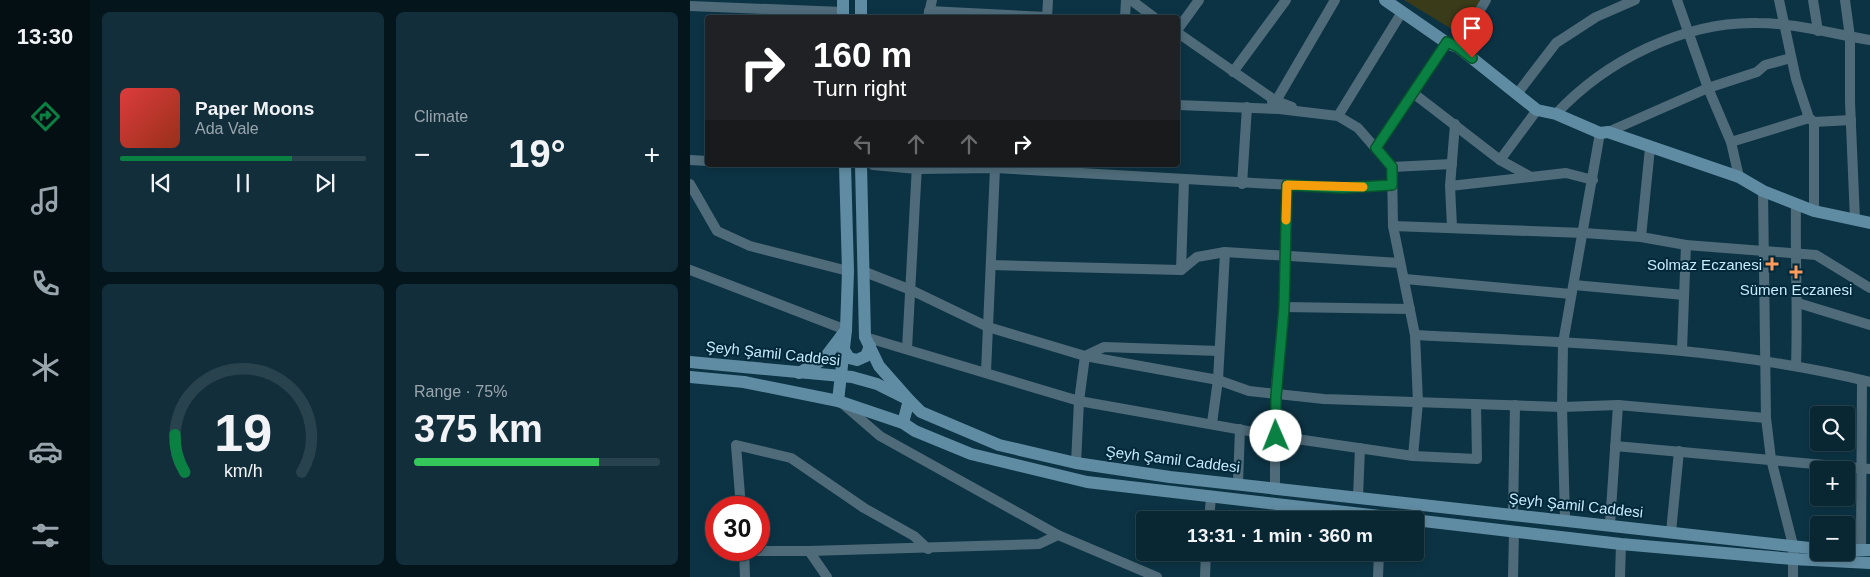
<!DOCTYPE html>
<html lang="en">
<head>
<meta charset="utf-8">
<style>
	:root { --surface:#092633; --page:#122e3b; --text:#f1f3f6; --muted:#99a5ac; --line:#29434e; --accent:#0b8043 }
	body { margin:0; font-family:Helvetica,sans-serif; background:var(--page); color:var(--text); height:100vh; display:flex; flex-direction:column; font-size:19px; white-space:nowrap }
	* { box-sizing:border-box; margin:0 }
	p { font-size:16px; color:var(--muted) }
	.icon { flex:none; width:28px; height:28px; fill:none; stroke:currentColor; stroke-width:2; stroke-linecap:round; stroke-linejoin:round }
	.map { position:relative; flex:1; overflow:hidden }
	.side { display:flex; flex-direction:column; gap:12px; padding:12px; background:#05151c; width:600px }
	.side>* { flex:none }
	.guide { position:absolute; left:15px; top:15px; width:475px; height:152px; border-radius:5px; box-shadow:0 2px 8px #0003,0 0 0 1px var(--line); background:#202124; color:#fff; overflow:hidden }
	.fabs { position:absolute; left:1120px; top:406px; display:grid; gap:10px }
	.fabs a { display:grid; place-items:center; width:45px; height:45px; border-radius:5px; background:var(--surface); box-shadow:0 2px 8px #0003,0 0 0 1px var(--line); font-size:25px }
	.speed { position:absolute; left:15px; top:496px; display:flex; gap:10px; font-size:25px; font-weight:700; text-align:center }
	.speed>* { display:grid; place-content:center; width:65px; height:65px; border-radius:50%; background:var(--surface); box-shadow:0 2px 8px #0003,0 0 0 1px var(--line); line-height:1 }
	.speed .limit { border:8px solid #d22; background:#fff; color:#111 }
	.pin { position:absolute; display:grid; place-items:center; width:42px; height:42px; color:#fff; margin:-51px -21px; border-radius:50% 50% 50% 0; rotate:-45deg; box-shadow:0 0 5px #0007 }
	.pin .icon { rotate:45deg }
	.me { position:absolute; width:55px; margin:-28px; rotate:359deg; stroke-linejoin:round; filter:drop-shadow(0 0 4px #0008) }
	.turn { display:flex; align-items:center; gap:18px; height:105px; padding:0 25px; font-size:22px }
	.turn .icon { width:65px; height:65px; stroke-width:2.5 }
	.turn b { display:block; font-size:35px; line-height:42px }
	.lanes { display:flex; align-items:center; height:48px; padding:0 25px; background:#0003; justify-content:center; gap:25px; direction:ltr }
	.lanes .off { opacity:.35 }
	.big { font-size:38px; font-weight:700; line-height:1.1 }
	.side .widget { flex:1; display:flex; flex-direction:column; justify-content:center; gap:8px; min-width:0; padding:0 18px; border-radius:8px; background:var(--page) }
	.side .dial { align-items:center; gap:0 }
	.dial svg { height:130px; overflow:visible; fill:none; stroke:var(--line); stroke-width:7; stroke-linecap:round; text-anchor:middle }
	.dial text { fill:var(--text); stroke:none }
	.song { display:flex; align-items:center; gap:15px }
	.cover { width:60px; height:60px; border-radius:8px; background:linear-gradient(135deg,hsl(0 70% 55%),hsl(10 70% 35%)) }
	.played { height:5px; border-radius:2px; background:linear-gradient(90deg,var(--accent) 70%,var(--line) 70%) }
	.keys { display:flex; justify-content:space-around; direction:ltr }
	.heat { display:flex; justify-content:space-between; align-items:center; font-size:28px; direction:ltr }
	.charge { height:8px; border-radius:4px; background:linear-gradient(90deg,#34c759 75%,var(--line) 0) }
	.side .tiles { flex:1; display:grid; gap:12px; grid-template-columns:repeat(2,1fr) }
	.trip { position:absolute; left:446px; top:511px; width:288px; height:50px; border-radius:5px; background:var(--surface); box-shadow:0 2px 8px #0003,0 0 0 1px var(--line); font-weight:700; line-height:50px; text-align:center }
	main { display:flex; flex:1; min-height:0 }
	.menu { display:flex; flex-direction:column; width:90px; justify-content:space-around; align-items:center; background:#040f14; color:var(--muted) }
	.menu .icon { width:35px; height:35px }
	.menu .active { color:var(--accent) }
	.menu b { font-size:22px; color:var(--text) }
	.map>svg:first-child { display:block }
	.green { fill:#3a3b19 }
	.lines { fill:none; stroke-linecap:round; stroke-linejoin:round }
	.minor { stroke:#4f6b79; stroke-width:10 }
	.secondary { stroke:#608ca3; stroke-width:12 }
	.route-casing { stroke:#07532c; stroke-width:12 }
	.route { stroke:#0b8043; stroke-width:9 }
	.slow { stroke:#f59e0b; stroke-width:9 }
	.poi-dot { fill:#ff9a5b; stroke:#012939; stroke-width:2 }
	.labels { text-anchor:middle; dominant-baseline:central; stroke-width:4; stroke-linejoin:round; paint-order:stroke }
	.poi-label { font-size:15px; fill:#c8eafc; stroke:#012939; text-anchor:end }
	.street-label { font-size:15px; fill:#c8eafc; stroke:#012939 }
</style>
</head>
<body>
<main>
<nav class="menu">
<b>13:30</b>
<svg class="icon active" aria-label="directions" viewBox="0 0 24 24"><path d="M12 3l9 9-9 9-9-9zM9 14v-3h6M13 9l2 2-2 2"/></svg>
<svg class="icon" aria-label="music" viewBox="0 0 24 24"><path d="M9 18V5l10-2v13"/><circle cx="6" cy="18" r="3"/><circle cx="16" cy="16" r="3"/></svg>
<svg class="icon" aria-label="phone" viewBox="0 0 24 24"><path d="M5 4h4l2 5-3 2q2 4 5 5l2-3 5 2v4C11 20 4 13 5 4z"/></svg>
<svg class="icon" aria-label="climate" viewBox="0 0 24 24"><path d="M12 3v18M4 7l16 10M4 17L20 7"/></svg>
<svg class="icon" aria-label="car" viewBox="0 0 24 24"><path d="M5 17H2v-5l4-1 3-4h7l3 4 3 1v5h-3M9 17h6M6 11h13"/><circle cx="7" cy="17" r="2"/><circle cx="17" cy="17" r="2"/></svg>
<svg class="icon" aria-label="filters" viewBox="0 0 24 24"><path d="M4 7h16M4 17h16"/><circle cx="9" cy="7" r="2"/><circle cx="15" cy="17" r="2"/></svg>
</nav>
<section class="side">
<div class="tiles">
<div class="widget">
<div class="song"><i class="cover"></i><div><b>Paper Moons</b><p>Ada Vale</p></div></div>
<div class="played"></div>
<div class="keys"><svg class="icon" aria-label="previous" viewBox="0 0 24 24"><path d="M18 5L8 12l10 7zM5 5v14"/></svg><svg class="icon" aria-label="pause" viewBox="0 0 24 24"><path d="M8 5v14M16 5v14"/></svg><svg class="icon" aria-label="next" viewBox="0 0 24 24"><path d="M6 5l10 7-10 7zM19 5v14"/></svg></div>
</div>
<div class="widget"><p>Climate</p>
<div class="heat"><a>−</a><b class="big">19°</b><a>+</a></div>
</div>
<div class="widget dial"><svg viewBox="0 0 100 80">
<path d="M14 69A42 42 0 1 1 86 69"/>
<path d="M14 69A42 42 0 0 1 8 46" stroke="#0b8043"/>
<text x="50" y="56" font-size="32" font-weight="700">19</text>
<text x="50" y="72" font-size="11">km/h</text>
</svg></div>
<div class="widget"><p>Range · 75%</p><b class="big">375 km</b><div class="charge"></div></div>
</div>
</section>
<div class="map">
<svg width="1180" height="577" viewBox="0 0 1180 577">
	<rect width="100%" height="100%" fill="#0c3344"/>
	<path class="green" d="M714 0H791L768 33Z"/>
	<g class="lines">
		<g class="minor">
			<path d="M441 0 465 18"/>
			<path d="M987 0 1018 88 1041 142 1049 177"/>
			<path d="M1089 0 1106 79 1119 118 1124 122V211"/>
			<path d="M1123 0 1128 31"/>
			<path d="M1155 0 1160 37V102L1165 220"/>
			<path d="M0 6 153 12"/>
			<path d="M239 11 357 17"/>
			<path d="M238 17 242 0"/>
			<path d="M357 18 358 0"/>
			<path d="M435 18 436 0"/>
			<path d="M488 29 509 0"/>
			<path d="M488 33 586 101 602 107"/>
			<path d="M768 47 796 0"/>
			<path d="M543 72 596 0"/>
			<path d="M723 93 810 160 841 177"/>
			<path d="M827 94 866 43 906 17 945 0"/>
			<path d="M582 102 586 101 645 0"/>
			<path d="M488 105 589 109 648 116 668 128 702 167 703 226 725 335 728 402 723 456"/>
			<path d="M866 114C915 61 994 21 1068 23 1105 23 1143 34 1180 40"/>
			<path d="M648 116 712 12"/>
			<path d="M1124 122 1161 120"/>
			<path d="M918 132 1018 88 1067 72 1075 65 1101 58"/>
			<path d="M1041 142 1119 118"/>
			<path d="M686 147 757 43"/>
			<path d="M0 160 18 161"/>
			<path d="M810 160 847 110"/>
			<path d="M183 165 227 169 305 168 652 188 702 185"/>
			<path d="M702 167 762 164"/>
			<path d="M0 184 27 231 60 246 158 271"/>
			<path d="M552 184 557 107"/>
			<path d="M760 186 876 173 903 180"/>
			<path d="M1073 191 1076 418 1081 459 1103 545V577"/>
			<path d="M1106 204C1105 258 1108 311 1106 365"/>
			<path d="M703 226 894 233 951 237 996 245 1126 255 1180 288"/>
			<path d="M762 227 760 186 765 124"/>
			<path d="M951 237 960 148"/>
			<path d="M301 265 491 270 507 257 535 252 710 263"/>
			<path d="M0 270 156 330"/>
			<path d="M491 270 494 180"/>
			<path d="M175 272 221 290 298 327 395 356 528 380 559 391 634 399 872 407 928 405 1076 418"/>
			<path d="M715 279 881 294"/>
			<path d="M884 285 994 295"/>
			<path d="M1108 303 1180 325"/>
			<path d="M594 307 720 309"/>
			<path d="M725 335C877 343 1031 345 1180 382"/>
			<path d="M175 337 389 401 586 436 723 456 787 459 786 404"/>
			<path d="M217 349 227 165"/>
			<path d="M992 350 996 245"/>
			<path d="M296 372 305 168"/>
			<path d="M153 404 190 436 368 535"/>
			<path d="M522 423 528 380 535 252"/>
			<path d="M925 446 1180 469"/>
			<path d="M386 463 389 401 395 356 414 347 529 351"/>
			<path d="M548 483 550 429"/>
			<path d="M585 488V396L594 307 597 185"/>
			<path d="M668 497 670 448"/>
			<path d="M51 508 46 445 101 458 174 508 224 536 238 549"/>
			<path d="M823 514 825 405"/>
			<path d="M875 519 872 407 873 343 910 133"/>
			<path d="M519 520 521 497"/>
			<path d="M920 524 928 405"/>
			<path d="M981 532 989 451"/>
			<path d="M54 550 55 577"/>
			<path d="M1171 550 1172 380"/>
			<path d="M54 551H119"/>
			<path d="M137 577 119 551 349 544 368 535 467 577"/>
			<path d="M515 577 516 552"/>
			<path d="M688 577 689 552"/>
			<path d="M823 577 824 532"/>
			<path d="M930 577 931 544"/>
		</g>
		<g class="secondary">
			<path d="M153 0V18"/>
			<path d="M171 0V18"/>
			<path d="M695 0 757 43 768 47 847 110 866 114 910 133 918 132 1049 177 1073 191 1124 211 1180 223"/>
			<path d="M171 165 175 337 189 366 219 400 213 423"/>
			<path d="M154 350 159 358 167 360 176 356 180 346"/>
			<path d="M0 362 162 377 187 384 219 400 231 412 309 445 386 463 480 477 1129 549"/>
			<path d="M109 373 134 359 156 330"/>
			<path d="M0 377 54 382 148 401 213 423 225 431 281 454 397 482 931 544 1103 559 1180 563"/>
			<path d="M148 401 156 330 158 271 155 165"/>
			<path d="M1156 550H1180"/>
		</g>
	</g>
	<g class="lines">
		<g class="route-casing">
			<path id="route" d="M586 436V396L594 308 597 185 652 188 702 185V167L686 148 757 42 768 47 782 58"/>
		</g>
		<use href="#route" class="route"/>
		<path class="slow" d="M596 220 597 185 673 187"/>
	</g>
	<g class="poi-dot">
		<path d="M1079.5 256.5h5v5h5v5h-5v5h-5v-5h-5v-5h5z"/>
		<path d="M1103.5 264.5h5v5h5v5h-5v5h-5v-5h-5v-5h5z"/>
	</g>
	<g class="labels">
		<g class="poi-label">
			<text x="1072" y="264">Solmaz Eczanesi</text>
			<text x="1106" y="289" text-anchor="middle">Sümen Eczanesi</text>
		</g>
		<g class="street-label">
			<text transform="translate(83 353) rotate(6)">Şeyh Şamil Caddesi</text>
			<text transform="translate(483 459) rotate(7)">Şeyh Şamil Caddesi</text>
			<text transform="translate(886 505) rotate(6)">Şeyh Şamil Caddesi</text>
		</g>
	</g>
</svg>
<div class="fabs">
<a><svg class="icon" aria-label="search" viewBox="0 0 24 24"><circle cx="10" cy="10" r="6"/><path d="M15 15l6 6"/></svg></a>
<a>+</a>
<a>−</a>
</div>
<div class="speed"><div class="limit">30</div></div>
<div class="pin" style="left:782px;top:58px;background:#d93025"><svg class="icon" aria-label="arrive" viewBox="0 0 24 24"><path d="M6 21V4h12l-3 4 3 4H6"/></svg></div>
<svg class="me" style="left:586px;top:436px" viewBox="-20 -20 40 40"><circle r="19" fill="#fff"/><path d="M0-13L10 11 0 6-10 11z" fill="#0b8043"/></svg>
<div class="trip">13:31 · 1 min · 360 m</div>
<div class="guide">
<div class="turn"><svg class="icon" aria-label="right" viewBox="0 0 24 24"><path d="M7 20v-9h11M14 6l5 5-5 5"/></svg><div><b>160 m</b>Turn right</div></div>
<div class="lanes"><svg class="icon off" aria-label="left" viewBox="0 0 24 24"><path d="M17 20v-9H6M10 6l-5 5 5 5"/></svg><svg class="icon off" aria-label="ahead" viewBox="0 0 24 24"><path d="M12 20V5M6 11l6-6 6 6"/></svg><svg class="icon off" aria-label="ahead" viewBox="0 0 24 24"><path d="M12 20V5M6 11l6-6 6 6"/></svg><svg class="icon" aria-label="right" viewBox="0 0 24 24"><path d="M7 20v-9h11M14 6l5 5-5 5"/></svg></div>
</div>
</div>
</main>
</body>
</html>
